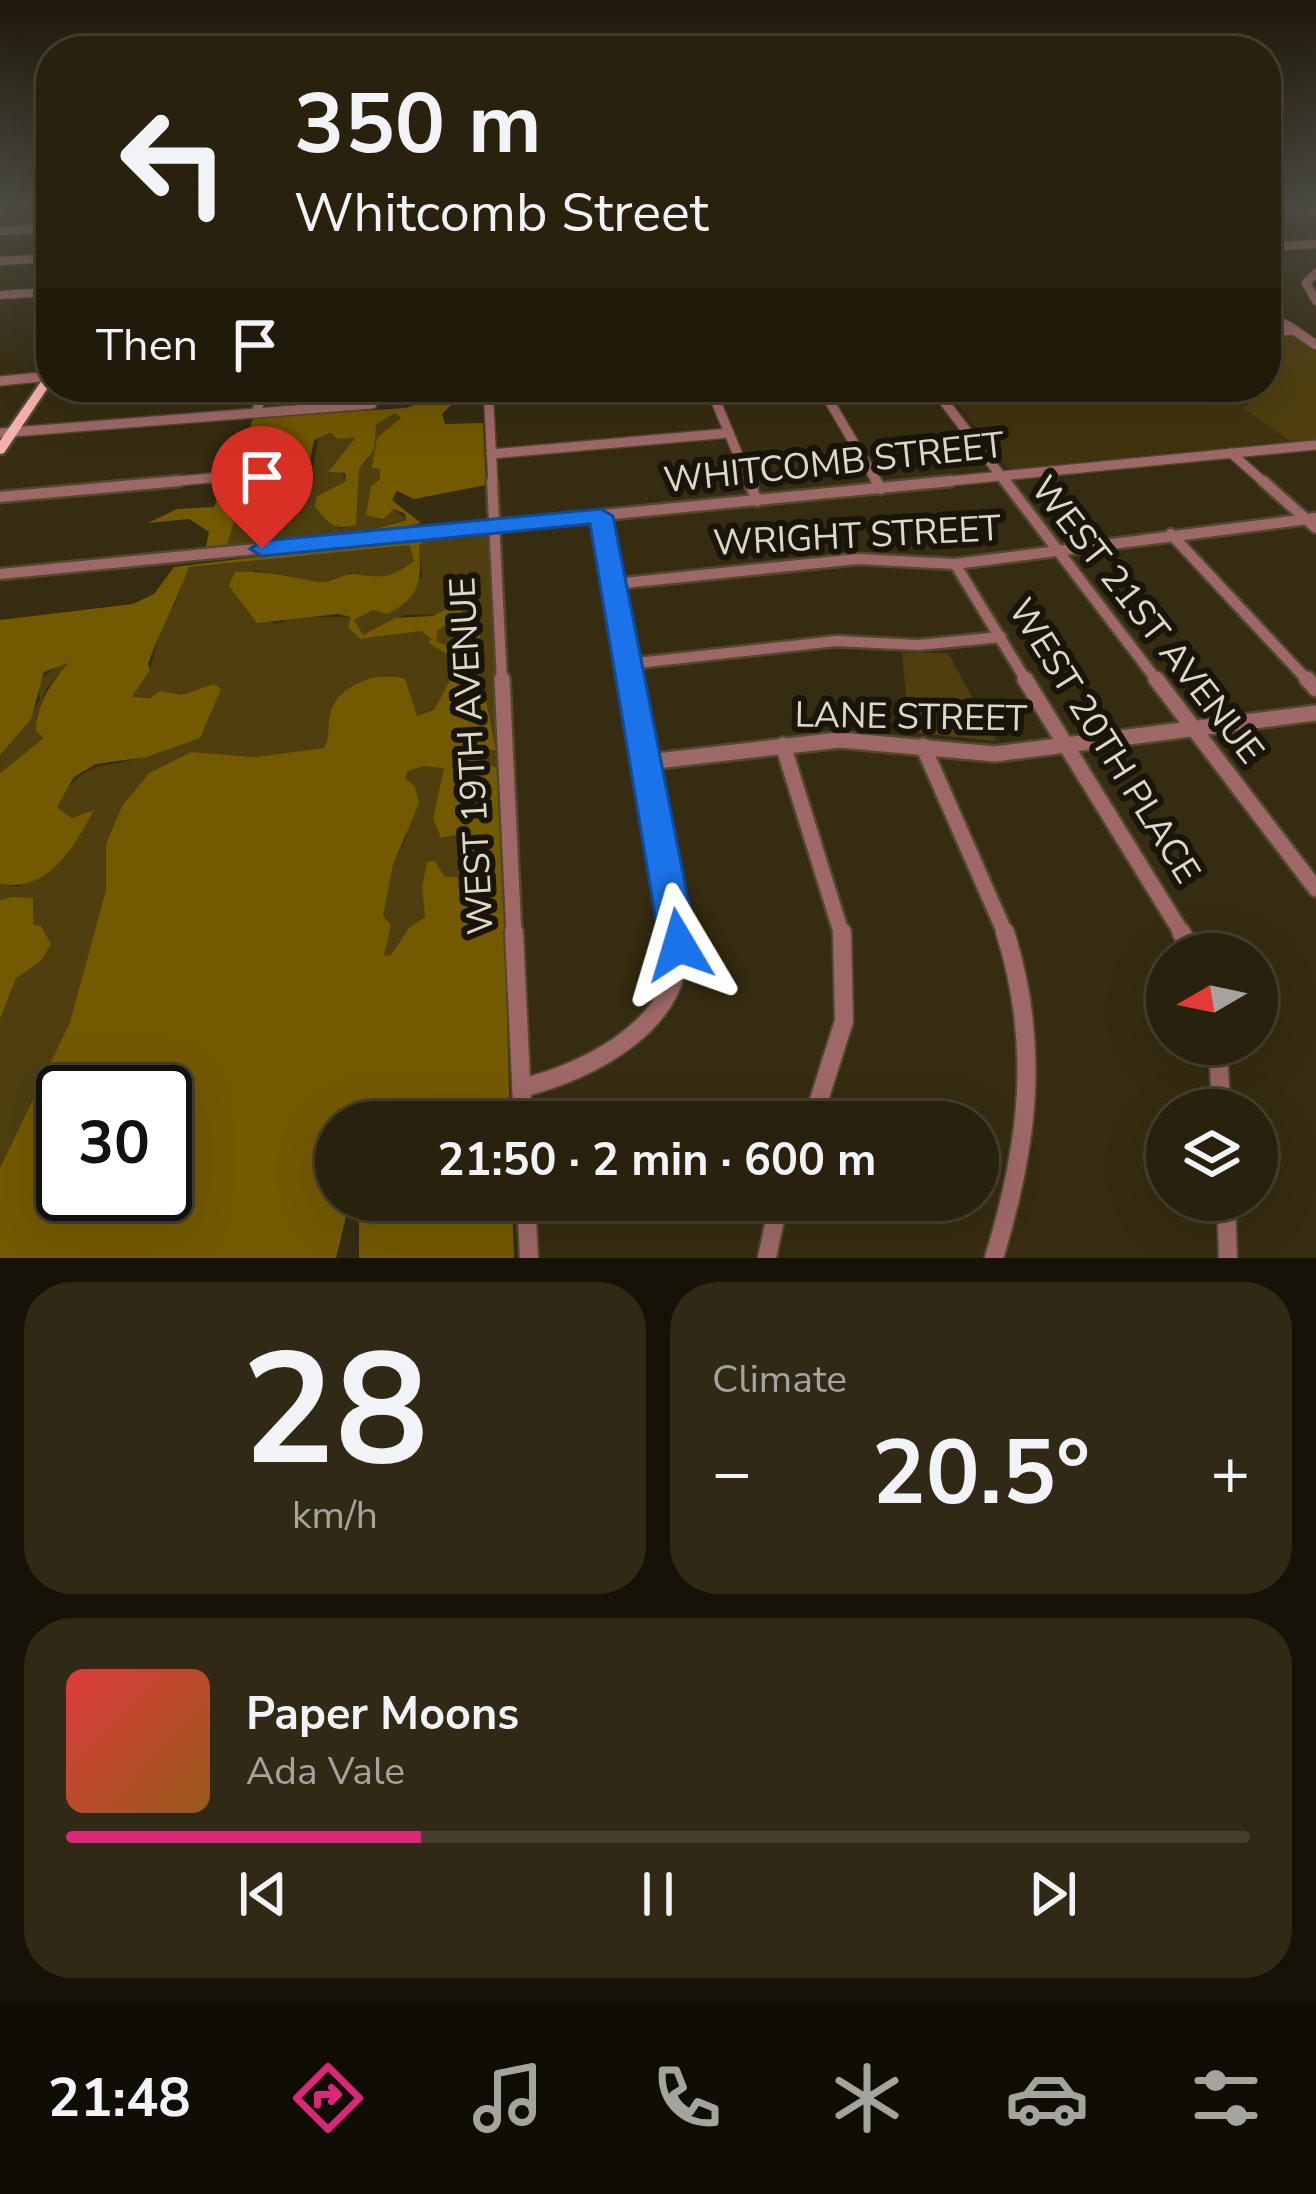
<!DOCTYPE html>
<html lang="en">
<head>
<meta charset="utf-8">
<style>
	:root { --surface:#28210d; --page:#302916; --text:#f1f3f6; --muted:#a5a39d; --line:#443e2e; --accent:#db2777 }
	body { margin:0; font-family:"Nunito Sans",sans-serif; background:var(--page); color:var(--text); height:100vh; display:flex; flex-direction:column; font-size:45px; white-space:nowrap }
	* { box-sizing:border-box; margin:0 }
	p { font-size:39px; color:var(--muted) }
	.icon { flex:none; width:66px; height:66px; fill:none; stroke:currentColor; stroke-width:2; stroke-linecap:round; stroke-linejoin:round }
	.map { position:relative; height:1258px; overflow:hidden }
	.drawer { display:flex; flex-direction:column; gap:24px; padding:24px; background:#161207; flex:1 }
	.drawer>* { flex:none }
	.hud { position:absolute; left:36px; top:36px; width:1245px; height:366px; border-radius:48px; box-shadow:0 12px 48px #0002,0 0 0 3px var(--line); background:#28210d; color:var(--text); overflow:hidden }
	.needle { width:78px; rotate:261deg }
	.controls { position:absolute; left:1146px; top:933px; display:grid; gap:24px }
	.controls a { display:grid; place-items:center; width:132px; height:132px; border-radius:50%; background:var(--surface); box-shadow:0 12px 48px #0002,0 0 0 3px var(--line); font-size:60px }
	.speed { position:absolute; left:36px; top:1065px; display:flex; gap:24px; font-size:60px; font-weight:700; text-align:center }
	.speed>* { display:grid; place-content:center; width:156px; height:156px; border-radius:50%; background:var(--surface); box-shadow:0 12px 48px #0002,0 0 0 3px var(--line); line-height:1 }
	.speed .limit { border:6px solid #111; border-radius:18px; background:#fff; color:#111 }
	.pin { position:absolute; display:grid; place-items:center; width:102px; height:102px; color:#fff; margin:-123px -51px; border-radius:50% 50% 50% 0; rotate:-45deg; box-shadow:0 0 12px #0007 }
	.pin .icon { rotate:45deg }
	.me { position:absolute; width:132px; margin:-66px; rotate:353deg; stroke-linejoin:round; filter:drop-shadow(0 0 9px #0008) }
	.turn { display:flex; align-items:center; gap:42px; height:252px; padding:0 60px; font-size:54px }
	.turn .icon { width:156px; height:156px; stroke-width:2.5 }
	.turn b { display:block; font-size:84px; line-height:102px }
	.then { display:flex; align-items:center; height:114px; padding:0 60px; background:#0003; gap:24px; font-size:45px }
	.big { font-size:90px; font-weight:700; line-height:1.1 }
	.drawer .tile { flex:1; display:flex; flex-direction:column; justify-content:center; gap:18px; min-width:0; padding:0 42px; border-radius:48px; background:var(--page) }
	.drawer .dial { align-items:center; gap:0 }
	.dial b { font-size:156px; line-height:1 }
	.song { display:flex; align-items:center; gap:36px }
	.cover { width:144px; height:144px; border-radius:18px; background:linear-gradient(135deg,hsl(0 70% 55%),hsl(30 70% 35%)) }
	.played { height:12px; border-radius:6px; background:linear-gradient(90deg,var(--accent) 30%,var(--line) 30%) }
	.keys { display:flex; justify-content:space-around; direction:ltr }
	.heat { display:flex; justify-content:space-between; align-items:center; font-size:66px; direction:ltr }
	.drawer .tiles { flex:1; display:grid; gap:24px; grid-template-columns:1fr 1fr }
	.tile:last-child { grid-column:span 2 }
	.trip { position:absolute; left:315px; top:1101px; width:684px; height:120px; border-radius:60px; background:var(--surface); box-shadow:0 12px 48px #0002,0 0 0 3px var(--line); font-weight:700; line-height:120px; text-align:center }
	.menu { display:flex; height:192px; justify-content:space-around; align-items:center; background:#100d05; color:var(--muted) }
	.menu .icon { width:84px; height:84px }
	.menu .selected { color:var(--accent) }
	.menu b { font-size:54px; color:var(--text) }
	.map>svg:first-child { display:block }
	.built { fill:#40330f }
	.green { fill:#4f3f0f }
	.forest { fill:#735a00; fill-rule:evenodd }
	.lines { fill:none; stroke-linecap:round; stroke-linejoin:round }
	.minor-far4-casing { stroke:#51482e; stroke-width:10 }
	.minor-far3-casing { stroke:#51482e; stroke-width:12 }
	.minor-far2-casing { stroke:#51482e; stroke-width:15 }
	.minor-far1-casing { stroke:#51482e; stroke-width:20 }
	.minor-casing { stroke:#51482e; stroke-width:22 }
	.major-casing { stroke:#51482e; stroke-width:5 }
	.minor-far4 { stroke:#9f6868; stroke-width:8 }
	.minor-far3 { stroke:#9f6868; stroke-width:9 }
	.minor-far2 { stroke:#9f6868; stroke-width:10 }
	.minor-far1 { stroke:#9f6868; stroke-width:15 }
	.minor { stroke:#9f6868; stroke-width:18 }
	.major { fill:#f4b0b0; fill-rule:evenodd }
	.route { fill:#1a73e8; stroke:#114b97; stroke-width:3 }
	.labels { text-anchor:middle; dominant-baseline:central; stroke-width:12; stroke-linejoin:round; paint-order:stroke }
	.street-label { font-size:36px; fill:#ded8c8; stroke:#1a150a }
</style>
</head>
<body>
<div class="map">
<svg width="1316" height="1258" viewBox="0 0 1316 1258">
	<rect width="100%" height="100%" fill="#362c11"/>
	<path class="built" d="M944 387H1222L1290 441 1009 469Z"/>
	<g class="green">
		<path d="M1291 334 1316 351V439L1290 441 1243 408 1266 387V336Z"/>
		<path d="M395 413 401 418 373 468 380 469V479L371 486 369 506 393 509 406 519 353 535 227 545 262 432 283 431C265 469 278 484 261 517L309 487 319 434 357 437 338 463 346 481 316 498 315 507 339 529 356 525 359 469 368 459 376 425Z"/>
		<path d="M488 530 500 769 475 760 478 749H496L483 686 457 672 446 645 435 641 438 629 463 614 404 615 363 635 354 620 422 577 419 546 428 536Z"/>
		<path d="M395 543 409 545 414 561 394 577 369 579 350 573 320 583 254 570 246 603 249 613 276 624 296 617H351L360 639 421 631 449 655V682L434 710 416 716 393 675C322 684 346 703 324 748L255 757 191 752 149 773 122 806 106 844V890L70 1022 0 1168V1019L16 977 41 961 32 925 12 897 0 900V884L18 887 66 856 92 811 72 818 56 806C85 759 96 770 144 757 163 752 180 743 200 738L182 695 131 698 150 670 164 616 175 605 189 567Z"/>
		<path d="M902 653H948L996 741 909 732Z"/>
		<path d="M63 661H69L46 689 36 717 44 738 0 773V755L40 700 38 682Z"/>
		<path d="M423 766 445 767 433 819 441 838 458 835 480 857 468 877 445 878 422 887 425 917 409 928 391 955 383 957 391 926 383 916 393 865 407 836 404 778 407 771Z"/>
	</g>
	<g class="forest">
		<path d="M304 387H425L426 394 457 392 461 395 442 414 445 424 483 423 486 485 414 499 397 491 392 500 421 523 369 535 213 550 206 546 209 532 189 519 148 523 177 509 214 507 223 486 234 479 253 418 406 408 423 402 416 390 290 408ZM395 413 401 418 377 438 372 468 380 469V479L371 486 366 515 383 519 394 509 405 514 406 520 353 535 227 545 262 432H283L267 465 270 498 261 517 277 528 301 509 314 440 330 433 338 439 356 437 328 472 345 473 346 481 316 497 315 507C330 523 331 531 356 525L359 469 374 450 376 425Z"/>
		<path d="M428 536 419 546C422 581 420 598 387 614L373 610 354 620 363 635 395 618 432 616 458 604 463 614 438 630 436 641 445 645 462 627 480 625V652L458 672 483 685 496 750H479L476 759 500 769 510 1122H336V1200H350L336 1258H0V1168L70 1022 106 890V844L122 806 149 773 191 752 255 757 324 748C331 735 327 724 331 711 340 683 380 670 405 679L417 716 434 710 449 682V655L429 643 431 639 421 631 360 639 348 627 351 617 338 614 257 623 229 586 235 572C262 570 292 577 318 582 329 584 342 573 354 574 381 578 391 579 414 561L409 545 189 567C177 601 160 629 148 664L150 670 132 697 150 698 160 691 182 695 214 684 221 689 200 738 147 757 96 764 74 777 57 807 72 818 94 810C73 848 50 892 0 884V773L44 738 36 731C36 705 51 683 68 663L44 672 31 719 0 755V620L133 604 154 594 174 567ZM423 766 444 768 433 819 441 838 458 835 480 858 468 877H445L435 861 427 862 422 887 425 917 409 928 391 955 384 956 391 925 383 916 393 865 419 803 415 787 405 778 408 771ZM63 1092H165V1194H63Z"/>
		<path d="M12 897 33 898V925L41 926 51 944 41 961 16 978 0 1019V900Z"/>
		<path d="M354 1200H512L514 1258H359V1204Z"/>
	</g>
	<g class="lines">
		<g class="minor-far4-casing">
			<g id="minor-far4">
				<path d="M0 211 5 206"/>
				<path d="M1266 214 1316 211"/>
				<path d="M0 231 51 228"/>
				<path d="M1266 247 1316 244"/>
				<path d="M0 261 51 258"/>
				<path d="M1316 273 1306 283 1316 301"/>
				<path d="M0 295 51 292"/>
				<path d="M1266 311 1292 329"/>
			</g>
		</g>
		<g class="minor-far3-casing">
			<g id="minor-far3">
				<path d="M1288 326 1316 345"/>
				<path d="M1266 332 1294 330"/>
				<path d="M0 381 51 376"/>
				<path d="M488 387 493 484"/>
				<path d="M710 387 750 484"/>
				<path d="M821 387 878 484"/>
				<path d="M933 387 1007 484"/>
				<path d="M488 394 579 387"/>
				<path d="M256 413 264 387"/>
				<path d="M0 433 372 404"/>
				<path d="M1231 453 1266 484"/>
				<path d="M491 454 729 433"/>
				<path d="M146 484 232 476"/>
				<path d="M920 484 1316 445"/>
			</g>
		</g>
		<g class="minor-far2-casing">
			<g id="minor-far2">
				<path d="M492 481 502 682"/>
				<path d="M749 481 757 501"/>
				<path d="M876 481 881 489"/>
				<path d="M1005 481 1158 682"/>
				<path d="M1263 481 1316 528"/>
				<path d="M0 497 179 481"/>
				<path d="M601 516 631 682"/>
				<path d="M1171 534 1309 682"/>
				<path d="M955 564 1027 682"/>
				<path d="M0 574 951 481"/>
				<path d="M614 584 858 559 955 564 1316 518"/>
				<path d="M628 664 836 641 918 645 1001 637"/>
			</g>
		</g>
		<g class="minor-far1-casing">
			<g id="minor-far1">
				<path d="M502 679 514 935"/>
				<path d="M631 679 677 935"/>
				<path d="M1025 679 1183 935"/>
				<path d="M1156 679 1316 889"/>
				<path d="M1307 679 1316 689"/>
				<path d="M783 745 842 935"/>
				<path d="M923 746 1006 935"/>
				<path d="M648 762 839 740 995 754 1316 713"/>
			</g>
		</g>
		<g class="minor-casing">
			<g id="minor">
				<path d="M514 932 523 1122"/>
				<path d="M1181 932 1194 954"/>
				<path d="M1218 1044 1221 1110"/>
				<path d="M521 1088C589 1072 693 1020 677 932"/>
				<path d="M812 1122 844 1021 842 932"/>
				<path d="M526 1200 529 1258"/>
				<path d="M1226 1200 1228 1258"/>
				<path d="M767 1258 779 1200"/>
				<path d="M994 1258C1028 1146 1041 1046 1005 932"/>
			</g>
		</g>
		<g class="major-casing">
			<path id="major" d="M51 372V383L4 453 0 454V441L47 373Z"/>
		</g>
		<use href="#minor-far4" class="minor-far4"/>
		<use href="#minor-far3" class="minor-far3"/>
		<use href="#minor-far2" class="minor-far2"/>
		<use href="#minor-far1" class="minor-far1"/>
		<use href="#minor" class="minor"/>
		<use href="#major" class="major"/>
	</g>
	<linearGradient id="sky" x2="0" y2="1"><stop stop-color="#1e1809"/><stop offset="0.54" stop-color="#4c4b43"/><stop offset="1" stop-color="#4c4b43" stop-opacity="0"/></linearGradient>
	<rect width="1316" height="382" fill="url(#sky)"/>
	<path class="route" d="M601 509 613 516 697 945 692 957 679 962 665 957 660 945 590 524 262 556 250 549 262 541Z"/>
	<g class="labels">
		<g class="street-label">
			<text transform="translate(834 463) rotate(-6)">WHITCOMB STREET</text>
			<text transform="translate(857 536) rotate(-3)">WRIGHT STREET</text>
			<text transform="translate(1147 620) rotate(52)">WEST 21ST AVENUE</text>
			<text transform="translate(911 717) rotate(1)">LANE STREET</text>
			<text transform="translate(1104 741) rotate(58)">WEST 20TH PLACE</text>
			<text transform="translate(472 756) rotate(-93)">WEST 19TH AVENUE</text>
		</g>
	</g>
</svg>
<div class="controls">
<a><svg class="needle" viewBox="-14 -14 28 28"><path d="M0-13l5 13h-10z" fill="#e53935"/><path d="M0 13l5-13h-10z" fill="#a5a39d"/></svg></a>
<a><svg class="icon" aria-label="layers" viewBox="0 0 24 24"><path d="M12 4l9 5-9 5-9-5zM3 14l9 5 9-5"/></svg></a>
</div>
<div class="speed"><div class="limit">30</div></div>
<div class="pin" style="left:262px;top:549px;background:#d93025"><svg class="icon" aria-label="arrive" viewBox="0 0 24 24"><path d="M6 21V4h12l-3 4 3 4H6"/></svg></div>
<svg class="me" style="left:679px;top:945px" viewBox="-20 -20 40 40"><path d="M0-17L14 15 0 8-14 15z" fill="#1a73e8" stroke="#fff" stroke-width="4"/></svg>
<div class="trip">21:50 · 2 min · 600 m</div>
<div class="hud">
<div class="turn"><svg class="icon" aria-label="left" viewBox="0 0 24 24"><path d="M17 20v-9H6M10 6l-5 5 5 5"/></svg><div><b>350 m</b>Whitcomb Street</div></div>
<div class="then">Then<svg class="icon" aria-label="arrive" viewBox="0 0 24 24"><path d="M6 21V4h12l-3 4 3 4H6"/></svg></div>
</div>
</div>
<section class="drawer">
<div class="tiles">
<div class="tile dial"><b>28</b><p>km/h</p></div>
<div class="tile"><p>Climate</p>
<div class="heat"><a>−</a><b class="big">20.5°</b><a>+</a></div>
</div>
<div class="tile">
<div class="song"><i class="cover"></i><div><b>Paper Moons</b><p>Ada Vale</p></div></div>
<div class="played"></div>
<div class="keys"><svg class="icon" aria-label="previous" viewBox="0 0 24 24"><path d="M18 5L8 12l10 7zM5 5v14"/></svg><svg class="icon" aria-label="pause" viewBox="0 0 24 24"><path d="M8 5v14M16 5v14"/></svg><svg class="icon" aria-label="next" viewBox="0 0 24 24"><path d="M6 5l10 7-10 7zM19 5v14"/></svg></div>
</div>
</div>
</section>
<nav class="menu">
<b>21:48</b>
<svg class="icon selected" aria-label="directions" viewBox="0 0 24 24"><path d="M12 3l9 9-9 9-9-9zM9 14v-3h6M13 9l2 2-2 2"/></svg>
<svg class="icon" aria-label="music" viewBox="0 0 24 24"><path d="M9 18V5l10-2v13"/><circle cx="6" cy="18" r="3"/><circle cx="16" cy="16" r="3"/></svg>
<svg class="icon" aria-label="phone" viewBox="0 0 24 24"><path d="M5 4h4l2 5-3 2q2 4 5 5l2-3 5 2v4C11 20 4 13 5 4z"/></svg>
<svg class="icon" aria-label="climate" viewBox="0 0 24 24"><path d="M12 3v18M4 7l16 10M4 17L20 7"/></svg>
<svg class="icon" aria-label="car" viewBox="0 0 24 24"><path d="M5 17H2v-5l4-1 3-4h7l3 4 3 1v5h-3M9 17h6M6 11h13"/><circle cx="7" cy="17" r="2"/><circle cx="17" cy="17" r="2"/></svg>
<svg class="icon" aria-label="filters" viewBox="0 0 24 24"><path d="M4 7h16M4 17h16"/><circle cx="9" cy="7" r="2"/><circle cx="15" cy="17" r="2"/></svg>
</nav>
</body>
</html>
